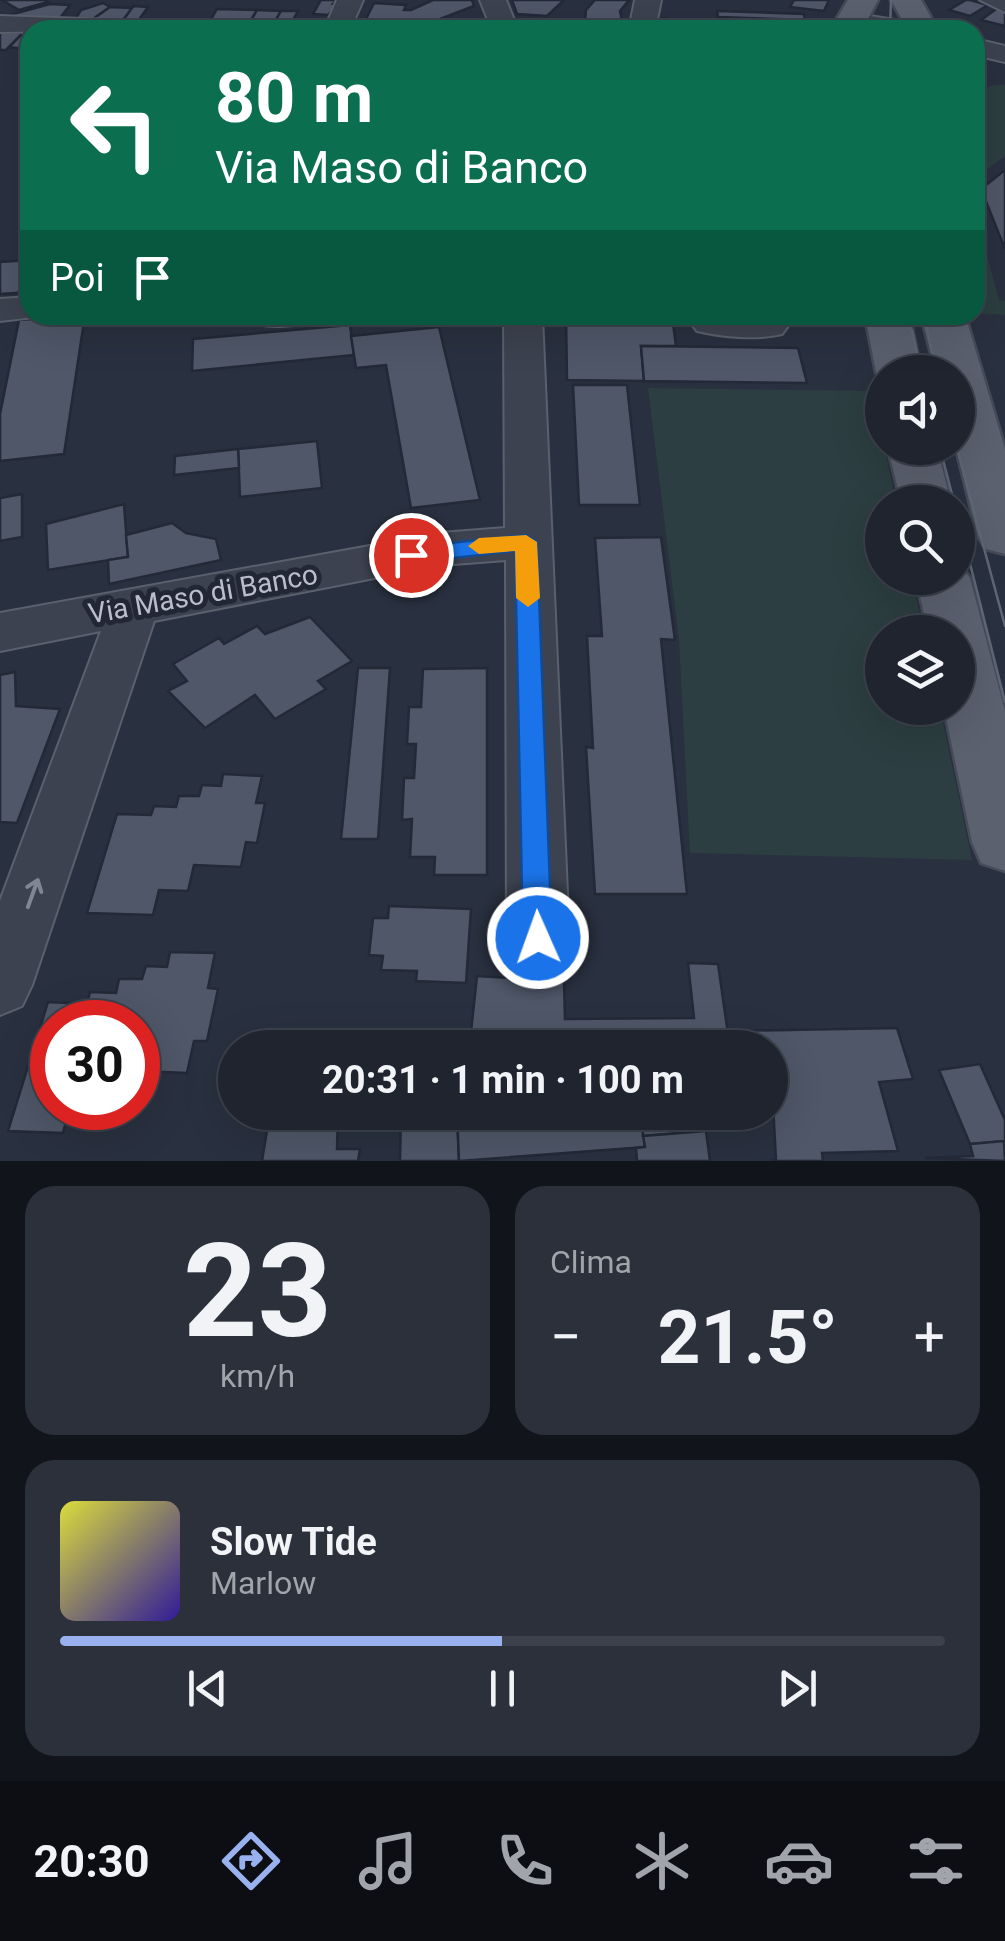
<!DOCTYPE html>
<html lang="it">
<head>
<meta charset="utf-8">
<style>
	:root { --surface:#1f242f; --page:#2c303b; --text:#f1f3f6; --muted:#a1a4aa; --line:#3c414b; --accent:#99b1ef }
	body { margin:0; font-family:Roboto,sans-serif; background:var(--page); color:var(--text); height:100vh; display:flex; flex-direction:column; font-size:38px; white-space:nowrap }
	* { box-sizing:border-box; margin:0 }
	p { font-size:32px; color:var(--muted) }
	.icon { flex:none; width:55px; height:55px; fill:none; stroke:currentColor; stroke-width:2; stroke-linecap:round; stroke-linejoin:round }
	.map { position:relative; height:1161px; overflow:hidden }
	.details { display:flex; flex-direction:column; gap:25px; padding:25px; background:#11141a; flex:1 }
	.details>* { flex:none }
	.top-card { position:absolute; left:20px; top:20px; width:965px; height:305px; border-radius:30px; box-shadow:0 10px 40px #0002,0 0 0 2px var(--line); background:#0b6e4f; color:#fff; overflow:hidden }
	.controls { position:absolute; left:865px; top:355px; display:grid; gap:20px }
	.controls a { display:grid; place-items:center; width:110px; height:110px; border-radius:50%; background:var(--surface); box-shadow:0 10px 40px #0002,0 0 0 2px var(--line); font-size:50px }
	.speed { position:absolute; left:30px; top:1000px; display:flex; gap:20px; font-size:50px; font-weight:700; text-align:center }
	.speed>* { display:grid; place-content:center; width:130px; height:130px; border-radius:50%; background:var(--surface); box-shadow:0 10px 40px #0002,0 0 0 2px var(--line); line-height:1 }
	.speed .limit { border:15px solid #d22; background:#fff; color:#111 }
	.pin { position:absolute; display:grid; place-items:center; width:85px; height:85px; color:#fff; margin:-42px; border:5px solid #fff; border-radius:50%; box-shadow:0 2px 10px #0007 }
	.me { position:absolute; width:110px; margin:-55px; rotate:358deg; stroke-linejoin:round; filter:drop-shadow(0 0 8px #0008) }
	.turn { display:flex; align-items:center; gap:35px; height:210px; padding:0 30px; font-size:45px }
	.turn .icon { width:130px; height:130px; stroke-width:2.5 }
	.turn b { display:block; font-size:70px; line-height:85px }
	.then { display:flex; align-items:center; height:95px; padding:0 30px; background:#0003; gap:20px; font-size:38px }
	.big { font-size:75px; font-weight:700; line-height:1.1 }
	.details .widget { flex:1; display:flex; flex-direction:column; justify-content:center; gap:15px; min-width:0; padding:0 35px; border-radius:30px; background:var(--page) }
	.details .dial { align-items:center; gap:0 }
	.dial b { font-size:130px; line-height:1 }
	.song { display:flex; align-items:center; gap:30px }
	.cover { width:120px; height:120px; border-radius:15px; background:linear-gradient(135deg,hsl(60 70% 55%),hsl(250 70% 35%)) }
	.played { height:10px; border-radius:5px; background:linear-gradient(90deg,var(--accent) 50%,var(--line) 50%) }
	.keys { display:flex; justify-content:space-around; direction:ltr }
	.heat { display:flex; justify-content:space-between; align-items:center; font-size:55px; direction:ltr }
	.details .tiles { flex:1; display:grid; gap:25px; grid-template-columns:1fr 1fr }
	.widget:last-child { grid-column:span 2 }
	.trip { position:absolute; left:218px; top:1030px; width:570px; height:100px; border-radius:50px; background:var(--surface); box-shadow:0 10px 40px #0002,0 0 0 2px var(--line); font-weight:700; line-height:100px; text-align:center }
	.tab-bar { display:flex; height:160px; justify-content:space-around; align-items:center; background:#0c0e13; color:var(--muted) }
	.tab-bar .icon { width:70px; height:70px }
	.tab-bar .on { color:var(--accent) }
	.tab-bar b { font-size:45px; color:var(--text) }
	.map>svg:first-child { display:block }
	.green { fill:#2c3e41 }
	.building { fill:#4f5768; stroke:#232937; stroke-width:2.5 }
	.lines { fill:none; stroke-linecap:round; stroke-linejoin:round }
	.minor-casing { stroke:#5a606d; stroke-width:4 }
	.major-casing { stroke:#464b59; stroke-width:5 }
	.minor { fill:#3c424f; fill-rule:evenodd }
	.major { fill:#5b616f; fill-rule:evenodd }
	.tram { stroke:#5f6676; stroke-width:2.5 }
	.oneway { stroke:#818693 }
	.route { fill:#1a73e8; stroke:#114b97; stroke-width:2.5 }
	.slow { fill:#f59e0b }
	.labels { text-anchor:middle; dominant-baseline:central; stroke-width:10; stroke-linejoin:round; paint-order:stroke }
	.street-label { font-size:28px; fill:#b9beca; stroke:#212735 }
</style>
</head>
<body>
<div class="map">
<svg width="1005" height="1161" viewBox="0 0 1005 1161">
	<rect width="100%" height="100%" fill="#29303f"/>
	<g class="green">
		<path d="M994 85H1005V156L975 178V92Z"/>
		<path d="M975 211 999 300 1005 301V315L975 313Z"/>
		<path d="M648 388 873 391 896 502H882V578H912L924 632H882V708H940L972 860 690 853 679 640Z"/>
	</g>
	<g class="building">
		<path d="M2 0H45L48 2 19 10Z"/>
		<path d="M321 0H337L333 4 338 5 328 15 313 14Z"/>
		<path d="M433 0H472L474 6 437 20 447 23 427 30 389 29 391 20 366 19 374 3 406 5 404 10H411Z"/>
		<path d="M512 0H564L547 16 517 14Z"/>
		<path d="M595 0H629L620 11 624 30H564L563 26H573L574 21H585L586 10Z"/>
		<path d="M794 0H829L824 11 790 7Z"/>
		<path d="M966 0H970L988 5 970 16 949 10Z"/>
		<path d="M103 3 110 7 93 19 76 18 81 10Z"/>
		<path d="M50 4 70 5 60 18 6 16Z"/>
		<path d="M133 6 148 7 138 21 123 20Z"/>
		<path d="M110 7 132 8 123 20 93 19Z"/>
		<path d="M999 7 1005 9V26L981 20Z"/>
		<path d="M217 9 257 10 249 24 209 23Z"/>
		<path d="M257 10 281 11 273 25 249 24Z"/>
		<path d="M281 11H298L290 25H273Z"/>
		<path d="M717 11 804 14 805 20 718 17Z"/>
		<path d="M659 18 720 25V30H658Z"/>
		<path d="M0 32 23 33 6 50H0Z"/>
		<path d="M22 34H30V50L9 47Z"/>
		<path d="M1005 170V249L981 189Z"/>
		<path d="M30 260V292L0 294V262Z"/>
		<path d="M85 315 64 454 0 461V414L19 320Z"/>
		<path d="M566 315H672L676 346H641L644 381 567 380Z"/>
		<path d="M350 325 354 355 192 371 193 339Z"/>
		<path d="M439 327 480 500 411 508 386 365 356 368 351 336Z"/>
		<path d="M641 346 798 348 807 383 644 381Z"/>
		<path d="M573 385H627L640 505H579Z"/>
		<path d="M317 441 322 488 240 497 238 449Z"/>
		<path d="M238 449 239 468 174 475 175 456Z"/>
		<path d="M22 494V537L0 541V498Z"/>
		<path d="M124 504 128 557 48 570 46 524Z"/>
		<path d="M172 523 186 533 216 539 221 560 109 584 108 560 128 557 126 535Z"/>
		<path d="M661 537 675 640 661 639 687 894H595L586 747 593 748 587 636H602L595 538Z"/>
		<path d="M310 617 352 661 318 681 326 689 275 719 255 695 205 728 168 691 187 681 173 664 219 638 224 644 257 626 265 634Z"/>
		<path d="M358 668H390L378 839H341Z"/>
		<path d="M487 668V875H434L435 857H410L412 819 402 820 404 778H414L416 744H407L409 707H421L423 669Z"/>
		<path d="M15 672 16 706 60 709 17 823 0 822V675Z"/>
		<path d="M223 774 262 776 256 803H265L257 843 246 842 241 867 194 865 188 891 159 890 153 915 87 913 117 814 151 815 154 806 176 807 179 796H199L202 785 221 786Z"/>
		<path d="M389 906 471 909 466 983 416 981 417 971 381 970 383 956 369 955 373 918H388Z"/>
		<path d="M170 952 215 953 208 988 218 989 207 1041H194L187 1073 138 1071V1022H52V1108H92L90 1114 68 1113 63 1133 8 1131 48 1002 87 1004 90 992 116 993 119 979H142L146 966 167 967Z"/>
		<path d="M688 963 718 964 730 1048H486V1042L470 1041 477 976 564 981 565 1019 694 1018Z"/>
		<path d="M897 1028 913 1079 879 1082 898 1151 822 1153 823 1161H770L776 1160 770 1048H730L728 1031Z"/>
		<path d="M980 1064 1005 1120V1141L970 1144 939 1070Z"/>
		<path d="M270 1112H338L337 1149H360L358 1161H262Z"/>
		<path d="M401 1112H457L459 1161H400Z"/>
		<path d="M457 1112H642L645 1147 459 1161Z"/>
		<path d="M642 1112H706V1131L643 1136Z"/>
		<path d="M706 1131 710 1161H637L636 1148 645 1147 643 1136Z"/>
		<path d="M1004 1141 1005 1161 925 1158 973 1156 970 1144Z"/>
	</g>
	<g class="lines">
		<g class="minor-casing">
			<g id="minor">
				<path d="M337 0H363L350 30H324Z"/>
				<path d="M480 0H506L518 30H492Z"/>
				<path d="M635 0H661L655 30H629Z"/>
				<path d="M980 0H1005V12Z"/>
				<path d="M0 16 169 22 182 30 0 32Z"/>
				<path d="M870 16 919 24 923 30 835 29 839 23Z"/>
				<path d="M975 39 1005 46V62L975 55Z"/>
				<path d="M30 297V315L43 316 0 321V299Z"/>
				<path d="M246 315H312L306 323C288 327 270 327 252 323Z"/>
				<path d="M504 315H542L569 939 560 959 538 968 516 959 507 939 506 560 441 565 154 621 32 985 22 1006 0 1015V901L101 631 0 651V613L441 533 505 528Z"/>
				<path d="M697 315 782 318 788 326 782 334C757 340 722 337 697 331L691 323Z"/>
			</g>
		</g>
		<g class="major-casing">
			<g id="major">
				<path d="M848 0H878L862 30H830Z"/>
				<path d="M891 0H921L938 30H908Z"/>
				<path d="M865 315H909L921 372H882V381L876 372Z"/>
				<path d="M921 315H965L1005 449V554L986 549 978 536 956 448 958 372H936Z"/>
				<path d="M888 448H937L951 502H901Z"/>
				<path d="M958 563 970 578 1005 711V871L981 863 972 842 944 708H958V632H928L916 578H958Z"/>
			</g>
		</g>
		<use href="#minor" class="minor"/>
		<use href="#major" class="major"/>
		<g class="tram">
			<path d="M890 30 891 0"/>
			<path d="M924 315 936 372"/>
			<path d="M912 330 921 372"/>
			<path d="M940 448 954 502"/>
			<path d="M957 448 1005 626"/>
			<path d="M958 516 1005 702"/>
		</g>
	</g>
	<defs><path id="oneway-shaft" d="M-6 0H5M1.5-3L5.5 0L1.5 3" fill="none" stroke-width="1.6" stroke-linecap="round" stroke-linejoin="round" transform="scale(2.5)"/></defs>
	<use class="oneway" href="#oneway-shaft" transform="translate(33 893) rotate(-70)"/>
	<path class="route" d="M526 535 537 542 552 938 548 948 538 952 527 948 523 938 515 551 411 563 400 555 411 547Z"/>
	<path class="slow" d="M526 535 537 542 540 598 528 607 516 598 515 551 479 554 468 546 479 538Z"/>
	<g class="labels">
		<g class="street-label">
			<text transform="translate(203 594) rotate(-10)">Via Maso di Banco</text>
		</g>
	</g>
</svg>
<div class="controls">
<a><svg class="icon" aria-label="sound" viewBox="0 0 24 24"><path d="M4 9h4l5-4v14l-5-4H4zM17 9q2 3 0 6"/></svg></a>
<a><svg class="icon" aria-label="search" viewBox="0 0 24 24"><circle cx="10" cy="10" r="6"/><path d="M15 15l6 6"/></svg></a>
<a><svg class="icon" aria-label="layers" viewBox="0 0 24 24"><path d="M12 4l9 5-9 5-9-5zM3 14l9 5 9-5"/></svg></a>
</div>
<div class="speed"><div class="limit">30</div></div>
<div class="pin" style="left:411px;top:555px;background:#d93025"><svg class="icon" aria-label="arrive" viewBox="0 0 24 24"><path d="M6 21V4h12l-3 4 3 4H6"/></svg></div>
<svg class="me" style="left:538px;top:938px" viewBox="-20 -20 40 40"><circle r="17" fill="#1a73e8" stroke="#fff" stroke-width="3"/><path d="M0-11L8 9 0 5-8 9z" fill="#fff"/></svg>
<div class="trip">20:31 · 1 min · 100 m</div>
<div class="top-card">
<div class="turn"><svg class="icon" aria-label="left" viewBox="0 0 24 24"><path d="M17 20v-9H6M10 6l-5 5 5 5"/></svg><div><b>80 m</b>Via Maso di Banco</div></div>
<div class="then">Poi<svg class="icon" aria-label="arrive" viewBox="0 0 24 24"><path d="M6 21V4h12l-3 4 3 4H6"/></svg></div>
</div>
</div>
<section class="details">
<div class="tiles">
<div class="widget dial"><b>23</b><p>km/h</p></div>
<div class="widget"><p>Clima</p>
<div class="heat"><a>−</a><b class="big">21.5°</b><a>+</a></div>
</div>
<div class="widget">
<div class="song"><i class="cover"></i><div><b>Slow Tide</b><p>Marlow</p></div></div>
<div class="played"></div>
<div class="keys"><svg class="icon" aria-label="previous" viewBox="0 0 24 24"><path d="M18 5L8 12l10 7zM5 5v14"/></svg><svg class="icon" aria-label="pause" viewBox="0 0 24 24"><path d="M8 5v14M16 5v14"/></svg><svg class="icon" aria-label="next" viewBox="0 0 24 24"><path d="M6 5l10 7-10 7zM19 5v14"/></svg></div>
</div>
</div>
</section>
<nav class="tab-bar">
<b>20:30</b>
<svg class="icon on" aria-label="directions" viewBox="0 0 24 24"><path d="M12 3l9 9-9 9-9-9zM9 14v-3h6M13 9l2 2-2 2"/></svg>
<svg class="icon" aria-label="music" viewBox="0 0 24 24"><path d="M9 18V5l10-2v13"/><circle cx="6" cy="18" r="3"/><circle cx="16" cy="16" r="3"/></svg>
<svg class="icon" aria-label="phone" viewBox="0 0 24 24"><path d="M5 4h4l2 5-3 2q2 4 5 5l2-3 5 2v4C11 20 4 13 5 4z"/></svg>
<svg class="icon" aria-label="climate" viewBox="0 0 24 24"><path d="M12 3v18M4 7l16 10M4 17L20 7"/></svg>
<svg class="icon" aria-label="car" viewBox="0 0 24 24"><path d="M5 17H2v-5l4-1 3-4h7l3 4 3 1v5h-3M9 17h6M6 11h13"/><circle cx="7" cy="17" r="2"/><circle cx="17" cy="17" r="2"/></svg>
<svg class="icon" aria-label="filters" viewBox="0 0 24 24"><path d="M4 7h16M4 17h16"/><circle cx="9" cy="7" r="2"/><circle cx="15" cy="17" r="2"/></svg>
</nav>
</body>
</html>
